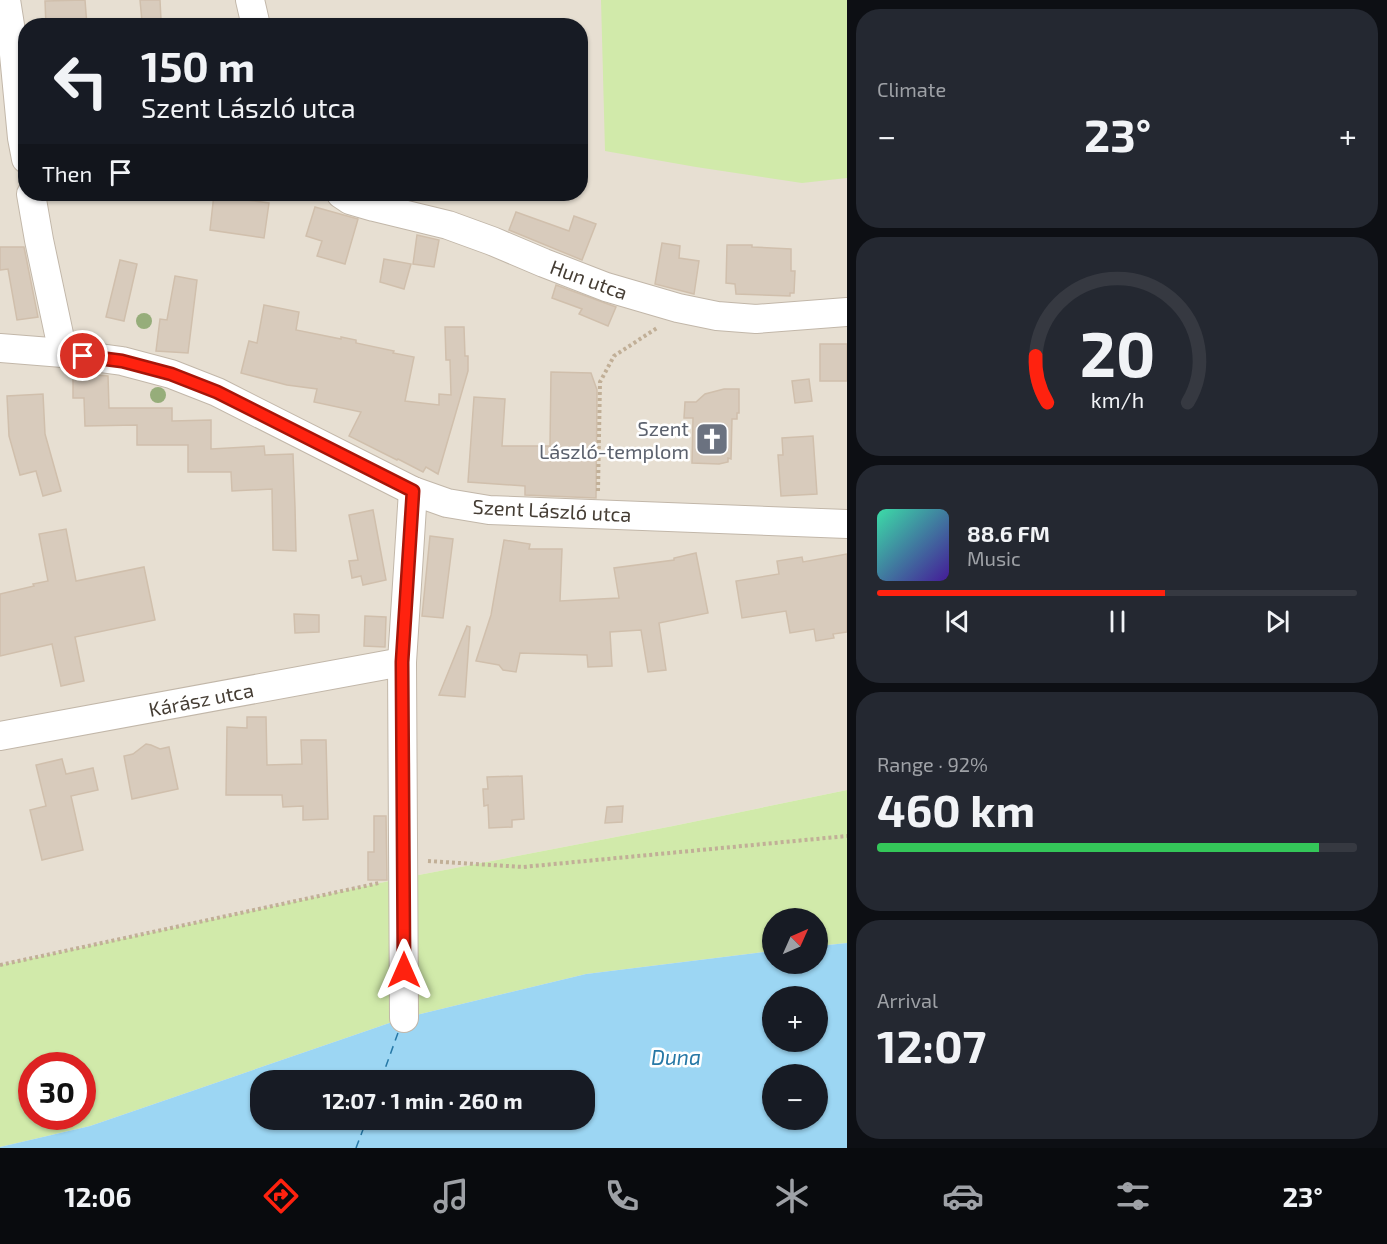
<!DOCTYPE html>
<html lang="en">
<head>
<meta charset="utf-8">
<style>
	:root { --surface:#171b24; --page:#242831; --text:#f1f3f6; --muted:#9ea1a6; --line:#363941; --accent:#ff220f }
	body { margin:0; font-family:"Exo 2",sans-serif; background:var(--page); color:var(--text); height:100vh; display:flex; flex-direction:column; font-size:22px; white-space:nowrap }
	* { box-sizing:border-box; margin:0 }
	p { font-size:20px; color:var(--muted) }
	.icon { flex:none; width:33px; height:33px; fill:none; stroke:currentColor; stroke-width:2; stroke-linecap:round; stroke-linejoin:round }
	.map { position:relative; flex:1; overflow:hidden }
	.details { display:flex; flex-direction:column; gap:9px; padding:9px; background:#0d0f14; width:540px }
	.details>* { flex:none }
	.top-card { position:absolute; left:18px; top:18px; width:570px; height:183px; border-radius:24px; box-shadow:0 2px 4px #0004; background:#171b24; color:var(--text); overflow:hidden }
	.needle { width:39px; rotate:45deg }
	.tools { position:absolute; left:762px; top:908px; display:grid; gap:12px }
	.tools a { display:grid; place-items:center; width:66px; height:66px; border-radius:50%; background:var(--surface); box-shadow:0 2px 4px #0004; font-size:30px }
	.speed { position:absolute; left:18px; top:1052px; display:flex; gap:12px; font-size:30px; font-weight:700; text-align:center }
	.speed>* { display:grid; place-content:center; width:78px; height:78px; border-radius:50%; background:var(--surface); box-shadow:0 2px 4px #0004; line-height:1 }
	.speed .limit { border:9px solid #d22; background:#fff; color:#111 }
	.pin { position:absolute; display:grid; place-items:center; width:51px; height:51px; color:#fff; margin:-26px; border:3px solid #fff; border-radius:50%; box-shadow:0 2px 6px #0007 }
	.me { position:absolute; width:66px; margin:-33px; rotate:0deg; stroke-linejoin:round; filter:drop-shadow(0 0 4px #0008) }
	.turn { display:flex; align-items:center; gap:21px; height:126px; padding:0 24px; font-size:27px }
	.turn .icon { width:78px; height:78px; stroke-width:2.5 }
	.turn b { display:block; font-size:42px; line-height:51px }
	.then { display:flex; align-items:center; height:57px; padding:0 24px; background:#0003; gap:12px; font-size:22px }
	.big { font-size:45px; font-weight:700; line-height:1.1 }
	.details .tile { flex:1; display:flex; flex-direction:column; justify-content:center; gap:9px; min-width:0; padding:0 21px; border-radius:24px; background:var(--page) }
	.details .dial { align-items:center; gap:0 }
	.dial svg { height:156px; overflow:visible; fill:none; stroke:var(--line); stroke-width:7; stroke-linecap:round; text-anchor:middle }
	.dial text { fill:var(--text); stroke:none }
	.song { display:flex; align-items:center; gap:18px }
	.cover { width:72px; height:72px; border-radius:9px; background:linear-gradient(135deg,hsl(160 70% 55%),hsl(260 70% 35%)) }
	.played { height:6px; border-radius:3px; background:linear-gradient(90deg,var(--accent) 60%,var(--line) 60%) }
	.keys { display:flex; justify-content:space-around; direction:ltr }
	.heat { display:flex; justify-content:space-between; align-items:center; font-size:33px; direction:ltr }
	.charge { height:9px; border-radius:4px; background:linear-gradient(90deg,#34c759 92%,var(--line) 0) }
	.trip { position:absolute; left:250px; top:1070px; width:345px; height:60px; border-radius:24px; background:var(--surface); box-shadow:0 2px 4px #0004; font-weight:700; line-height:60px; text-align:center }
	.tabs { display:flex; height:96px; justify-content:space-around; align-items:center; background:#090b0e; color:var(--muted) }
	.tabs .icon { width:42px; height:42px }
	.tabs .selected { color:var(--accent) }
	.tabs b { font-size:27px; color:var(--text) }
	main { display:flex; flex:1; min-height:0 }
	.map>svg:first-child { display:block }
	.residential { fill:#e7dfd2; fill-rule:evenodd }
	.green { fill:#d1eaaa; fill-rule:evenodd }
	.water { fill:#9cd6f3; fill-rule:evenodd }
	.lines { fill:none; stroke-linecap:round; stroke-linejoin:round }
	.ferry { stroke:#2678a6; stroke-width:1.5; stroke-dasharray:8 6; stroke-linecap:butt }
	.building { fill:#d8cbbc; stroke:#d0bfac; stroke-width:1.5 }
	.minor-casing { stroke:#c2b7a9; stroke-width:30 }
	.path { stroke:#c1af97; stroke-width:4; stroke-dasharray:3 3; stroke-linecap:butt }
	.minor { stroke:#fff; stroke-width:28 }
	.tree { fill:#96ad7a }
	.route-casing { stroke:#a6160a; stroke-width:15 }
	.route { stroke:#ff220f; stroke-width:10 }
	.labels { text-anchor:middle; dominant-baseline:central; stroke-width:5; stroke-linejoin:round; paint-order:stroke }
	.street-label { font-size:20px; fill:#453d34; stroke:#fff }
	.worship-label { font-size:20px; fill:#5b616d; stroke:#fff; text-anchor:end }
	.water-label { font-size:21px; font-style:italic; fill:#2678a6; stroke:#fff }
</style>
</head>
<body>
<main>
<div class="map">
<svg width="847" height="1148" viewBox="0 0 847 1148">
	<rect width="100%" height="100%" fill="#f3ede4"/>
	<path class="residential" d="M0 0H847V790L673 826 403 878 0 965ZM26 26H580V194H26Z"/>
	<g class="green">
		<path d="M601 0H847V178L802 183 696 167 605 151Z"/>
		<path d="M847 790V943L818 946V918H772V951L586 974 404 1018 90 1126 0 1147V965L403 878 673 826ZM32 1065H82V1116H32Z"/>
	</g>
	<path class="water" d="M847 943V1148H0V1147L90 1126 404 1018 586 974 772 951V963H818V946ZM772 996H818V1041H772ZM772 1074H818V1119H772ZM261 1080H585V1119H261Z"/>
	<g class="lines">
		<g class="ferry">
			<path d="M381 1080 399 1030"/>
			<path d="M356 1148 367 1119"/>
		</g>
	</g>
	<g class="building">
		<path d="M85 0 87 26H46L45 1Z"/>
		<path d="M140 0H160L161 20 142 21Z"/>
		<path d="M214 194H240L239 199 269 203 264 238 210 230Z"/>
		<path d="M315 207 358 219 345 264 317 256 322 241 306 236Z"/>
		<path d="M516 212 569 231 574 216 596 224 582 260 509 230Z"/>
		<path d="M417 235 439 240 434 267 413 264Z"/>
		<path d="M662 243 680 246 679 258 699 261 694 294 655 284Z"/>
		<path d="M727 245H752V247L791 249V271H795L794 293H790V296L736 294 735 284 726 283Z"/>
		<path d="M0 247H24L38 317 17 320 8 269 0 270Z"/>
		<path d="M384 259 411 264 404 289 380 282Z"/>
		<path d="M120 260 137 264 124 321 106 317Z"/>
		<path d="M175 276 197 280 188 353 156 351 160 319 167 320Z"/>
		<path d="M556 285 616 307 608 326 579 314 582 309 552 298Z"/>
		<path d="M264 305 299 312 296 330 341 339V337L356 340V343L394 351 393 353 414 357 405 401 439 405V394L451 395 450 360H446L445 327H464L465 356H468V371L438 474 426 467 423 472 398 459 397 460 349 436 361 412 314 402 317 389 287 385 241 373 249 341 257 343Z"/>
		<rect x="820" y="344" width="27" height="37"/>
		<path d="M551 372 591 373 597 390 596 498 525 495V486L468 482 474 397 505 399 502 446H550Z"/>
		<path d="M73 373 108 376 109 408H172V421L211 420V449L264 446 265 455 293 454 295 507 296 551 273 550 272 489 232 491 231 472H188V445H137V425L85 426 84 398H73Z"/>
		<path d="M809 379 812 401 795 403 792 381Z"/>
		<path d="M724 389H739V413H737V419H732L731 459 728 458V462L719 464 692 463 693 418H684L685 402H696L705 394Z"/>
		<path d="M43 394 45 434 61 491 43 496 36 471 20 475 9 436 7 396Z"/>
		<path d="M813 436 817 494 781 496 778 455H783L782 438Z"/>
		<path d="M373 510 386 580 363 585 361 576 352 578 349 561 358 560 349 515Z"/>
		<path d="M66 529 76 581 144 567 155 620 75 637 84 681 61 686 52 644 0 656V594L34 586 33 584 48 581 39 534Z"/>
		<path d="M430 536 453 539 443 618 422 616Z"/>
		<path d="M504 540 530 544 529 549H562L560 601 619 598 614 568 674 560V558L696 553 708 613 659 623 666 670 648 672 641 630 610 632 612 666 588 667 587 655 520 653 516 672 503 670 499 665 476 661 491 615Z"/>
		<path d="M847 554V632L833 634 834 638 816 641 814 629 790 633 786 611 742 618 736 581 779 574 777 561 802 557 803 562Z"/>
		<path d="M294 614 319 615V632L295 633Z"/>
		<path d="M365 616 386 617 385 647 364 646Z"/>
		<path d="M467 626 470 627 465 697 439 695Z"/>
		<path d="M247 717H266L267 765 302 764 301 740H326L328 819 303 820V806L283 807 282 795H226L227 727 247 728Z"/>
		<path d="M146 744 151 745 160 749 169 747 178 789 132 799 124 756 133 754Z"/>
		<path d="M62 759 66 774 93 768 98 790 71 796 83 850 42 860 30 810 46 806 36 765Z"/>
		<path d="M522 776 524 819 512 820V827L489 828 488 805 484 806 483 789H488L487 777Z"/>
		<path d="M623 806 622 822 605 823 607 807Z"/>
		<path d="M374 816H386L387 880H368V852H374Z"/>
	</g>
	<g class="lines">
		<g class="minor-casing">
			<g id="minor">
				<path d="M6 0 13 44 22 138 26 159"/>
				<path d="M250 0 256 26"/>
				<path d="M31 194 39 240 63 353"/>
				<path d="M341 194 350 200 374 207 448 225 492 241 544 263 606 287 678 308 717 316 756 319 847 312"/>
				<path d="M0 348 63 353 122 361 171 374 217 392 413 491 447 503 489 510 847 524"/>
				<path d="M0 736 402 662"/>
				<path d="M404 1018 402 662 413 491"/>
			</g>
		</g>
		<g class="path">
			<path d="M598 491 600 382 614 356 657 328"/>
			<path d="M428 861 523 867 847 836"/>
			<path d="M0 965 379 883"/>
		</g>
		<use href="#minor" class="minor"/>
	</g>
	<g class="tree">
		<circle cx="144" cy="321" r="8"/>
		<circle cx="158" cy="395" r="8"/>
	</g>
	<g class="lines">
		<g class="route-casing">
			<path id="route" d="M83 356 122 361 171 374 217 392 413 491 402 662 404 970"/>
		</g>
		<use href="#route" class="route"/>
	</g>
	<defs>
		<g id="church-square" transform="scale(1.725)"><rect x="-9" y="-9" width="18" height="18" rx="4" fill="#6b7280" stroke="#fff"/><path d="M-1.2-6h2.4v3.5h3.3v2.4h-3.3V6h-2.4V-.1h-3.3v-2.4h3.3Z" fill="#fff"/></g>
	</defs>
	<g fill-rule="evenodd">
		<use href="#church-square" x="712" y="439"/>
	</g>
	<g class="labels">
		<g class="street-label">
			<text transform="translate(589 279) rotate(20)">Hun utca</text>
			<text transform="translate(552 510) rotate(3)">Szent László utca</text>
			<text transform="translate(201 699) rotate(-11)">Kárász utca</text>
		</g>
		<g class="worship-label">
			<text x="689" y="428">Szent<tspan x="689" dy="23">László-templom</tspan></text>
		</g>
		<g class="water-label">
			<text x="676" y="1056">Duna</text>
		</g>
	</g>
</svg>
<div class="tools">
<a><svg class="needle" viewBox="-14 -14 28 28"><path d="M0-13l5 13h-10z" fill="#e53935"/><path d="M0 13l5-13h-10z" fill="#9ea1a6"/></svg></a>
<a>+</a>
<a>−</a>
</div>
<div class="speed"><div class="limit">30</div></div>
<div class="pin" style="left:83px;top:356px;background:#d93025"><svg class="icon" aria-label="arrive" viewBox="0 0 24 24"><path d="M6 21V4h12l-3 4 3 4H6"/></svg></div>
<svg class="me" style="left:404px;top:970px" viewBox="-20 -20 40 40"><path d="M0-17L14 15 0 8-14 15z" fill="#ff220f" stroke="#fff" stroke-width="4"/></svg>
<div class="trip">12:07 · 1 min · 260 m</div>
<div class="top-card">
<div class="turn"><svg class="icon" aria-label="left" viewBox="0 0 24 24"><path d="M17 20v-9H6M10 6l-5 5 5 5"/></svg><div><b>150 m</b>Szent László utca</div></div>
<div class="then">Then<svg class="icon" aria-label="arrive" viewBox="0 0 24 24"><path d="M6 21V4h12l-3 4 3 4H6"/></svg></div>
</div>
</div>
<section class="details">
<div class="tile"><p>Climate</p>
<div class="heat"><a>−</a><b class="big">23°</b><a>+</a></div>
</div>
<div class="tile dial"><svg viewBox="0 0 100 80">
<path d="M14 69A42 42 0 1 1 86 69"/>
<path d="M14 69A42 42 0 0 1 8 45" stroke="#ff220f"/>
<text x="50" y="56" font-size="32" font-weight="700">20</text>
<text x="50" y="72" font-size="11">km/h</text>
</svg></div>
<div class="tile">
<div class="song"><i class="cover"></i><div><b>88.6 FM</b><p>Music</p></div></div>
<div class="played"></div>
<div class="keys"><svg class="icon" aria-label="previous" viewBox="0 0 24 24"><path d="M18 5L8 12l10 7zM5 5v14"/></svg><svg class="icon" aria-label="pause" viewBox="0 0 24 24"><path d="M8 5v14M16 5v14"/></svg><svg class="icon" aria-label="next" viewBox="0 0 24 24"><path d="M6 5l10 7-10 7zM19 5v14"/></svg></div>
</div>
<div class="tile"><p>Range · 92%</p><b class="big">460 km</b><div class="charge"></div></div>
<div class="tile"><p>Arrival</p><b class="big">12:07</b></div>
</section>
</main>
<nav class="tabs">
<b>12:06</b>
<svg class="icon selected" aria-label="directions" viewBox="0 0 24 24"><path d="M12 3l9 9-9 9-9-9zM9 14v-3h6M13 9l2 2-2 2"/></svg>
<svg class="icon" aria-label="music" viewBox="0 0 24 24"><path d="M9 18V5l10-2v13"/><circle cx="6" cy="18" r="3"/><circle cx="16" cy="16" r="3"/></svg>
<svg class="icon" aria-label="phone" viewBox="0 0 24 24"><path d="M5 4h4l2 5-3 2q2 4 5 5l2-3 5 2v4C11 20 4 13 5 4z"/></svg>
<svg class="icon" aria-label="climate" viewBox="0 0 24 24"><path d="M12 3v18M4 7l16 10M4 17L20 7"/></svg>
<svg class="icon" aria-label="car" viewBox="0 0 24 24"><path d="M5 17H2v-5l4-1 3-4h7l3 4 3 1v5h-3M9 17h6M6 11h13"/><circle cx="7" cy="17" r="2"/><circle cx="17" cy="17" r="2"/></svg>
<svg class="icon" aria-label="filters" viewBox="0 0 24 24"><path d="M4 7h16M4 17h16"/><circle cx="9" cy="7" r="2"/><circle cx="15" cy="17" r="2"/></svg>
<b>23°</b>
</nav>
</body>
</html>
